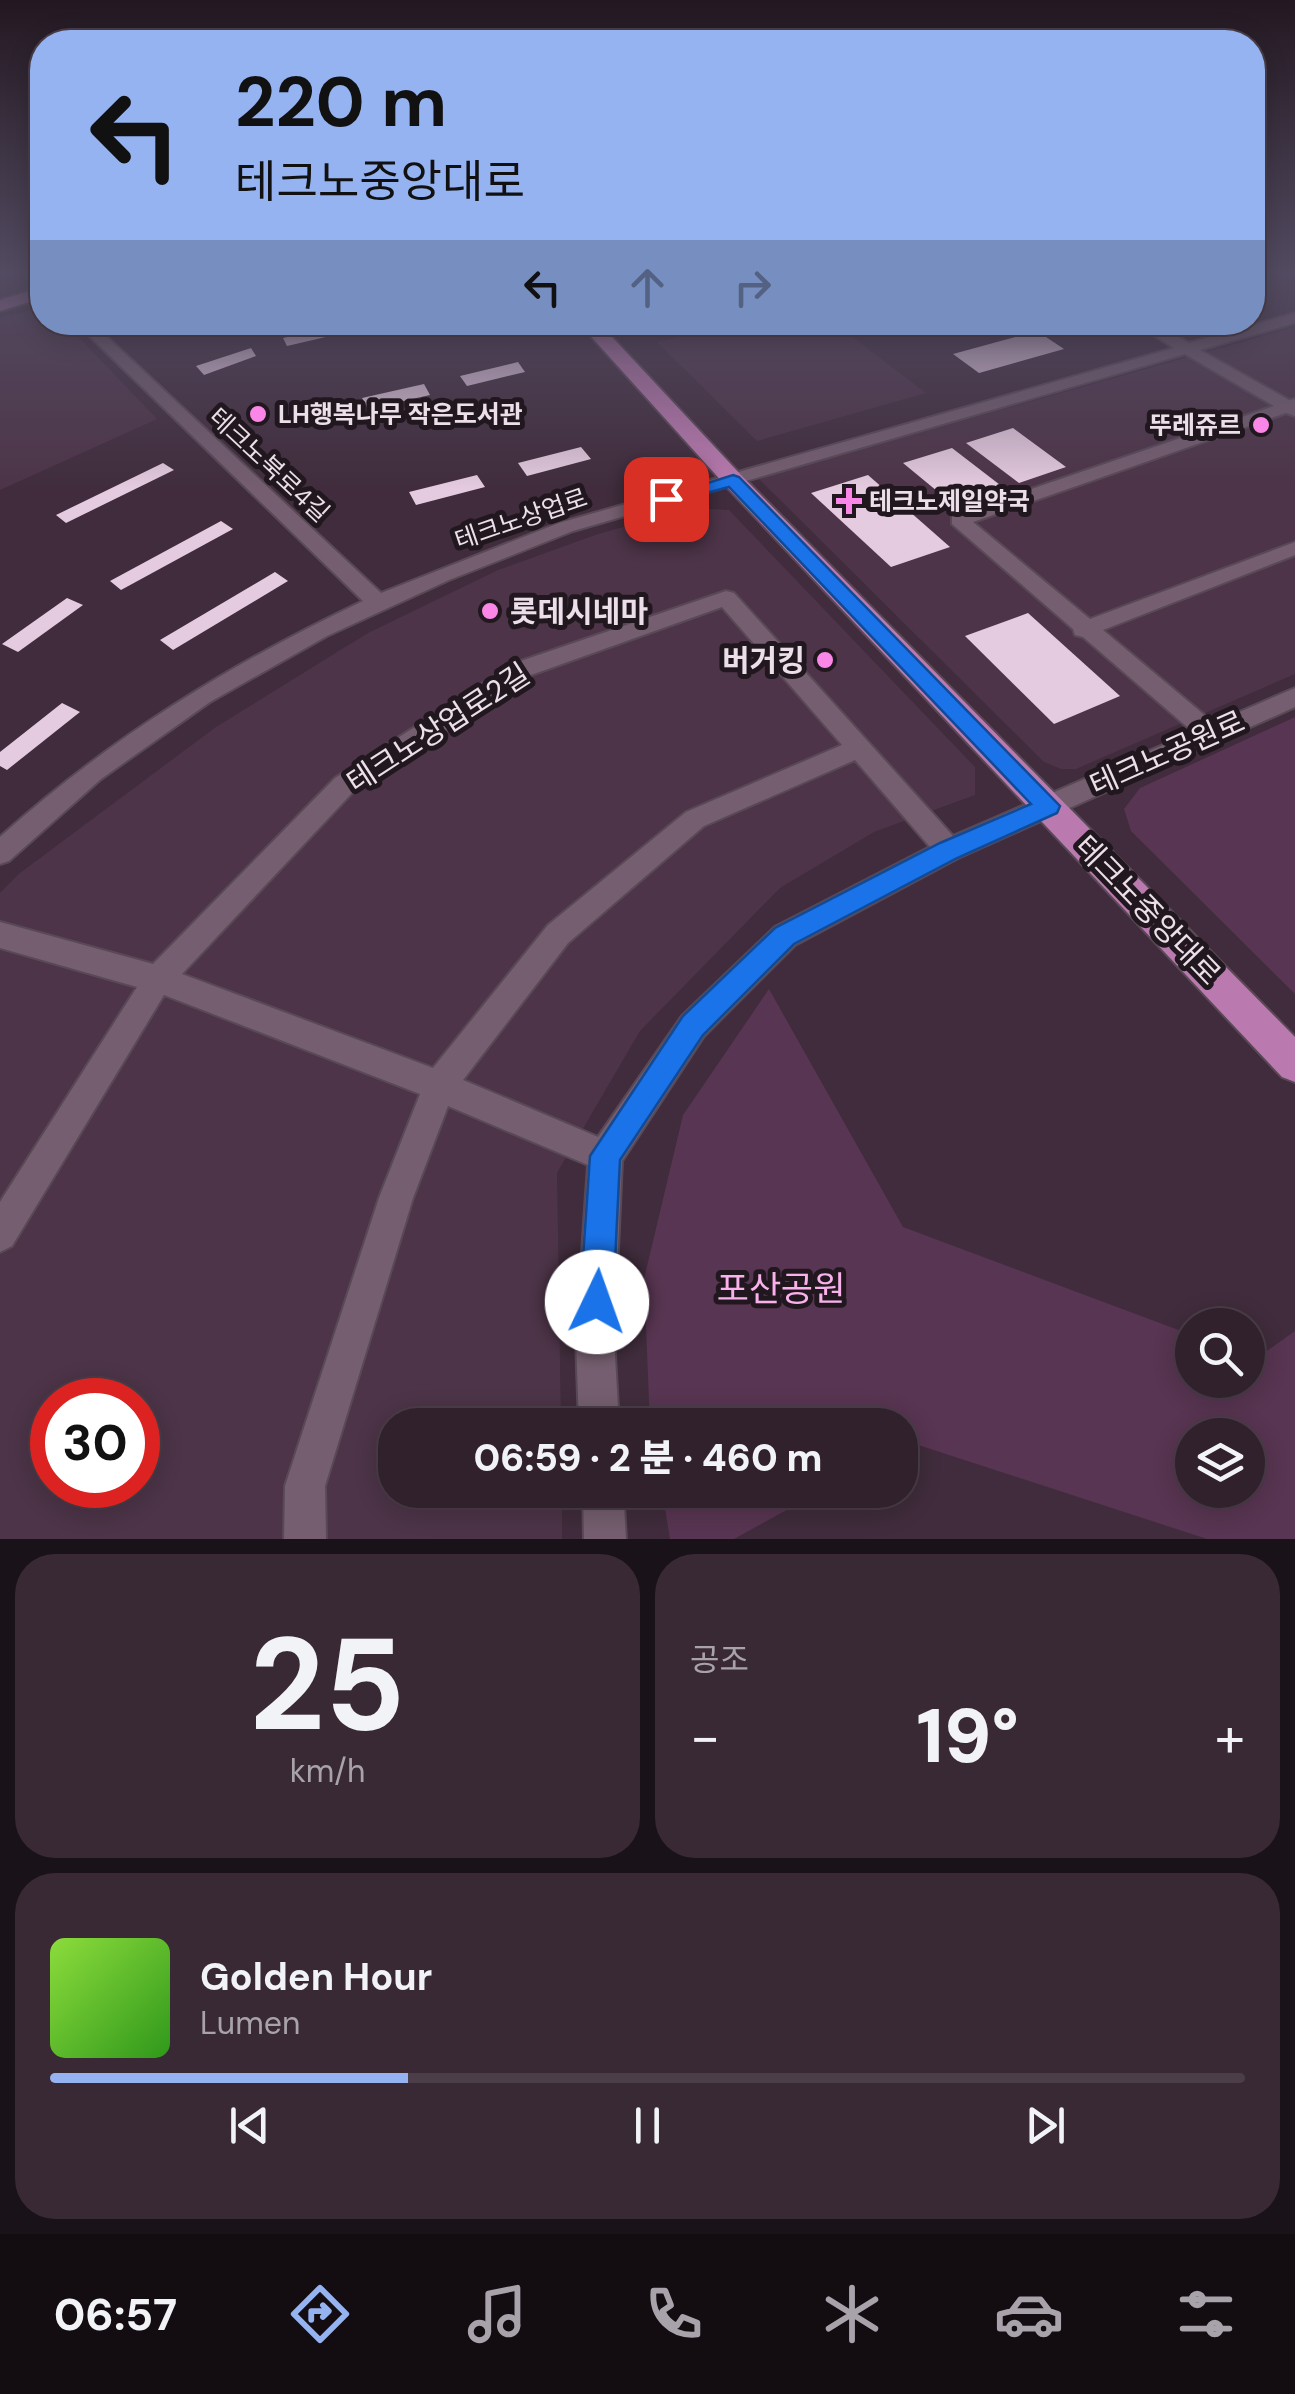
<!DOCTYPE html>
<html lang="ko">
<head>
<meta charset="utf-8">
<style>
	:root { --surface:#30212d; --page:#382935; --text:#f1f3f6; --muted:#a8a3aa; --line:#4b3e49; --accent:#95b2f1 }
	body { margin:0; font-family:"DM Sans","Noto Sans KR",sans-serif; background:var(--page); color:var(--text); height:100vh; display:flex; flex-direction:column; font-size:38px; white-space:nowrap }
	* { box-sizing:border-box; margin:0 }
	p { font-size:32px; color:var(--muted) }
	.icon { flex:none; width:55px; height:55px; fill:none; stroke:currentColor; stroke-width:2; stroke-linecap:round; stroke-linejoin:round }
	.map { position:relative; height:1539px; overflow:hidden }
	.sheet { display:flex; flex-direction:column; gap:15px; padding:15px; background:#1a1219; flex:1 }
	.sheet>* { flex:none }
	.banner { position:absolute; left:30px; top:30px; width:1235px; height:305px; border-radius:40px; box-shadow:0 5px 25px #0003,0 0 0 2px var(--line); background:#95b2f1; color:#111; overflow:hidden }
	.controls { position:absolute; left:1175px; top:1308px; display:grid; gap:20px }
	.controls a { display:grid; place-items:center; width:90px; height:90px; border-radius:50%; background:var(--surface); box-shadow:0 5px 25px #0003,0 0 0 2px var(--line); font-size:50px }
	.speed { position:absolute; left:30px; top:1378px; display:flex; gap:20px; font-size:50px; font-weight:700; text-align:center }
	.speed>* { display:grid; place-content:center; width:130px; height:130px; border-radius:50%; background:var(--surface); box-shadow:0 5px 25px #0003,0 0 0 2px var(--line); line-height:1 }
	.speed .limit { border:15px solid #d22; background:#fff; color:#111 }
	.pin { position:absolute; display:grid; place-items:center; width:85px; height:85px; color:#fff; margin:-42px; border-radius:20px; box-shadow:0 5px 15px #0006 }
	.me { position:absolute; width:110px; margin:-55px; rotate:3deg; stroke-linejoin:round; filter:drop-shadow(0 0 8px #0008) }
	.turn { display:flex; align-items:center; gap:35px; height:210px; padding:0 40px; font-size:45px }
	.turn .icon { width:130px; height:130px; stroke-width:2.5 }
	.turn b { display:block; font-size:70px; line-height:85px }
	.lanes { display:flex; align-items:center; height:95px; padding:0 40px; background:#0003; justify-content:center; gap:50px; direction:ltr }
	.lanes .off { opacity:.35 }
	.big { font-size:75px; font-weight:800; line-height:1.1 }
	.sheet .card { flex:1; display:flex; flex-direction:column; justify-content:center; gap:15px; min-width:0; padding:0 35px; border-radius:40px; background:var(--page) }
	.sheet .dial { align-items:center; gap:0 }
	.dial b { font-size:130px; line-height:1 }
	.song { display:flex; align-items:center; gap:30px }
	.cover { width:120px; height:120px; border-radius:15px; background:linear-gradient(135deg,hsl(90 70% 55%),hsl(110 70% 35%)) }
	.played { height:10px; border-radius:5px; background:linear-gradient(90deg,var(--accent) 30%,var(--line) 30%) }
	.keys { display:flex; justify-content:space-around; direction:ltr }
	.heat { display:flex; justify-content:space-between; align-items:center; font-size:55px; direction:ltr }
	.sheet .tiles { flex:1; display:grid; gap:15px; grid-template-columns:1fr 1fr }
	.card:last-child { grid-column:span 2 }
	.trip { position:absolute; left:378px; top:1408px; width:540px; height:100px; border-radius:40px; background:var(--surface); box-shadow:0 5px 25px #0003,0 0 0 2px var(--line); font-weight:800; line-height:100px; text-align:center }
	.menu { display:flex; height:160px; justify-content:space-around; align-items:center; background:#130d12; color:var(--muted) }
	.menu .icon { width:70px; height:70px }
	.menu .active { color:var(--accent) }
	.menu b { font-size:45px; color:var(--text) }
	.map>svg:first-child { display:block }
	.built { fill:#4d3448; fill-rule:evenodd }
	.green { fill:#583552; fill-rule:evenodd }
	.building { fill:#e5cbdf }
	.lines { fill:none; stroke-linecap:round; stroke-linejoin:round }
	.minor-casing { stroke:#594956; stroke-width:4 }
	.major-casing { stroke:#594956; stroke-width:4 }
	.minor { fill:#745e6f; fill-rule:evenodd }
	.major { fill:#ba7aaf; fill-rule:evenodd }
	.route { fill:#1a73e8; stroke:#114b97; stroke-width:2.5 }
	.poi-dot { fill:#fa87e7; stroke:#21181f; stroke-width:4 }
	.labels { text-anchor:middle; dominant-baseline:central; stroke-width:10; stroke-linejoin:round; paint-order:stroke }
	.far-poi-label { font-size:25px; font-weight:bold; fill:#ecdfe9; stroke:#21181f; text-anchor:start }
	.far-street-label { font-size:25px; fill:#ecdfe9; stroke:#21181f }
	.poi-label { font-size:30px; font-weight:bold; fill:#ecdfe9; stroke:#21181f; text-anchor:start }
	.street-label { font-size:30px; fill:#ecdfe9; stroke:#21181f }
	.near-park-label { font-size:35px; fill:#f8b1ea; stroke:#21181f }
</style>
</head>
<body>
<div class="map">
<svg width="1295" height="1539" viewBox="0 0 1295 1539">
	<rect width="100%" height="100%" fill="#402c3c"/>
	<g class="built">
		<path d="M42 308V322L65 323 157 419 0 490V318Z"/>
		<path d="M741 322 834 323 926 393 757 441 657 342Z"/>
		<path d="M1295 327V674L1076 769H1061L1044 762 758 478Z"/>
		<path d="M693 508 729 510 975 767V795L874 832 780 888 640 1031 557 1173 561 1425H395V1490H562V1539H0V893L20 873 216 727 368 633 498 570 598 534ZM52 1400H138V1485H52Z"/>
	</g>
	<g class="green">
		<path d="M1295 717V994L1131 831 1124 809 1140 788Z"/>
		<path d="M769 989 903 1227 1192 1335V1380H1248V1355L1257 1358 1295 1331V1539H1207L909 1442 900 1447V1425H650L644 1279 683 1115ZM1192 1435H1248V1490H1192Z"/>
		<path d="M662 1490H823L734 1539H670Z"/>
	</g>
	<g class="building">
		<path d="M1063 322H1120V324L1082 334Z"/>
		<path d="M338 325 343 333 287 346 283 338Z"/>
		<path d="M1037 331 1064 349 979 373 953 354Z"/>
		<path d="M251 348 256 356 204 375 196 366Z"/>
		<path d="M518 362 525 372 467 386 460 376Z"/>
		<path d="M424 384 430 395 368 409 362 398Z"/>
		<path d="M1013 428 1066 467 1019 483 966 443Z"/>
		<path d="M581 447 591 459 527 476 518 463Z"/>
		<path d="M952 448 1004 488 954 505 903 463Z"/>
		<path d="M163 463 174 470 66 523 56 515Z"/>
		<path d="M477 475 485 487 416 505 409 492Z"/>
		<path d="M868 475 950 547 891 567 811 493Z"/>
		<path d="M221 521 233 529 121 590 110 581Z"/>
		<path d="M275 572 288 581 173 650 160 640Z"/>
		<path d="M67 598 83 605 18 652 2 644Z"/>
		<path d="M1028 613 1120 696 1054 724 965 636Z"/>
		<path d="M62 703 80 712 7 770 0 766V752Z"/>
	</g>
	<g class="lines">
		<g class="minor-casing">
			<g id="minor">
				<path d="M24 274H39L42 289Z"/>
				<path d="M1295 313V323L1200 350 1289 400 1295 399V416L1286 413 973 522 1090 619 1295 542V555L1103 630 1214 723 1295 688V707L958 858 795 945 704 1036 622 1161 614 1339 619 1425H579L576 1339 588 1165 448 1106 413 1198 325 1486 326 1539H284L285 1486 379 1198 420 1094 164 995 12 1246 0 1252V1202L137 987 0 948V922L153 964 335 778 515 663 726 591 734 593 953 836 1193 732 1083 637 1075 635 1073 629 952 524V516L1274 406 1185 354 573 531 449 580 327 636 210 702 101 779 9 861 0 864V837C110 738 230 664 363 601L75 322H91L381 593 559 523 1174 348 1133 322H1152L1189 343ZM722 607 842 745 686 812 548 925 433 1068 182 974 353 792 531 675ZM855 760 930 847 775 927 682 1016 598 1137 463 1080 568 943 704 826Z"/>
				<path d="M601 322H628L593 334 585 329Z"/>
				<path d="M993 322H1019L1012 327Z"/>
				<path d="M583 1490H623L626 1539H584Z"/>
			</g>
		</g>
		<g class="major-casing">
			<g id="major">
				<path d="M42 287V298L0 311V300Z"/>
				<path d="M578 322H598L741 475 1295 1037V1082L1282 1077 725 485Z"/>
			</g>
		</g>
		<use href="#minor" class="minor"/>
		<use href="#major" class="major"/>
	</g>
	<linearGradient id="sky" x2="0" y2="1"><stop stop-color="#231821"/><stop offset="0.56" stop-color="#534b61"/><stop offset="1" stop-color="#534b61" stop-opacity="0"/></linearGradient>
	<rect width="1295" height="489" fill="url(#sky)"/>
	<path class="route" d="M733 475 739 477 1060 806 1057 813 957 858 794 944 703 1035 620 1160 613 1302 609 1314 597 1319 585 1314 580 1302 590 1156 683 1016 775 928 940 843 1031 804 729 487 666 504 657 499Z"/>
	<g class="poi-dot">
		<circle cx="258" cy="414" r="10"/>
		<circle cx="1261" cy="425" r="10"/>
		<path d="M844 486h10v10h10v10h-10v10h-10v-10h-10v-10h10z"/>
		<circle cx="490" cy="611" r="10"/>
		<circle cx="825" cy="660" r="10"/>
	</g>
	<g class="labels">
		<g class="far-poi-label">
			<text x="278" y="414">LH행복나무 작은도서관</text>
			<text x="1241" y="425" text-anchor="end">뚜레쥬르</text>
			<text x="869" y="501">테크노제일약국</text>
		</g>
		<g class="far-street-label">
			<text transform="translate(269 465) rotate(43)">테크노북로4길</text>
			<text transform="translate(521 519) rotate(-19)">테크노상업로</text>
		</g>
		<g class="poi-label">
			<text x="510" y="611">롯데시네마</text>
			<text x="805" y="660" text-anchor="end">버거킹</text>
		</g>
		<g class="street-label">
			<text transform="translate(438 728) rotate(-33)">테크노상업로2길</text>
			<text transform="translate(1167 753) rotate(-24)">테크노공원로</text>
			<text transform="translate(1148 910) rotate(46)">테크노중앙대로</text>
		</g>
		<g class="near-park-label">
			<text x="781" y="1289">포산공원</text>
		</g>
	</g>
</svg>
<div class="controls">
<a><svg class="icon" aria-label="search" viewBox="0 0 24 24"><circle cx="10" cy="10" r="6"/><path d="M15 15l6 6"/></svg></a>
<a><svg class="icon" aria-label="layers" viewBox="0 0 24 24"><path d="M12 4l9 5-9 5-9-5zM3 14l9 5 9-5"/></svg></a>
</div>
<div class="speed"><div class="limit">30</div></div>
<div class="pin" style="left:666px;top:499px;background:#d93025"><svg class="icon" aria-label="arrive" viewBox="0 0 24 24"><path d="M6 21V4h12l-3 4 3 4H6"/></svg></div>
<svg class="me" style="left:597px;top:1302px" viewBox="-20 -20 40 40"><circle r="19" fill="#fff"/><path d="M0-13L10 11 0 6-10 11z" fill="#1a73e8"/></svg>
<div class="trip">06:59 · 2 분 · 460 m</div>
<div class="banner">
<div class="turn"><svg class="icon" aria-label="left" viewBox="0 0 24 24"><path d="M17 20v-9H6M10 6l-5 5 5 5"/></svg><div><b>220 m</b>테크노중앙대로</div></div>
<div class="lanes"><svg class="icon" aria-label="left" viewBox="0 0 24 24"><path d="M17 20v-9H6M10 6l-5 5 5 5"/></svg><svg class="icon off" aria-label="ahead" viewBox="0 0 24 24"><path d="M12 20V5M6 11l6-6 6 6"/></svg><svg class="icon off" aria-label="right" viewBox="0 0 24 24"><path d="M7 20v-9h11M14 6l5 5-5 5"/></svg></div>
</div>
</div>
<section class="sheet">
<div class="tiles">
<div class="card dial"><b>25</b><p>km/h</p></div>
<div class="card"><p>공조</p>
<div class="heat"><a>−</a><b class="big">19°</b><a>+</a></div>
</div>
<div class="card">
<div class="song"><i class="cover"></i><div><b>Golden Hour</b><p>Lumen</p></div></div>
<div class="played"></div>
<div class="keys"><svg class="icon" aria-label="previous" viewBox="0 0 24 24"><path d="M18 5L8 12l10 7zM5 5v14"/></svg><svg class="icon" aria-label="pause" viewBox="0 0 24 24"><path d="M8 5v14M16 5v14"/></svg><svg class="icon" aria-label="next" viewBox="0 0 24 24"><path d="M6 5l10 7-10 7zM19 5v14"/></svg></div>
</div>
</div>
</section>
<nav class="menu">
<b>06:57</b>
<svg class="icon active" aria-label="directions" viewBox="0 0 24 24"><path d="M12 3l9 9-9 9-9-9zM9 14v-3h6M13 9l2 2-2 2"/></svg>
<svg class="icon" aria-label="music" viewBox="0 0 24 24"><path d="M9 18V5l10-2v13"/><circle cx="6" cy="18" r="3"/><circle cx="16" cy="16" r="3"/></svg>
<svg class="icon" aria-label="phone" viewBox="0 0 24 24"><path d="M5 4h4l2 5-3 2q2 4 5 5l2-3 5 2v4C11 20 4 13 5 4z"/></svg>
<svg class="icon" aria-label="climate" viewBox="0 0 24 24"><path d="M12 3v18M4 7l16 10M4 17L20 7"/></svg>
<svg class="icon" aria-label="car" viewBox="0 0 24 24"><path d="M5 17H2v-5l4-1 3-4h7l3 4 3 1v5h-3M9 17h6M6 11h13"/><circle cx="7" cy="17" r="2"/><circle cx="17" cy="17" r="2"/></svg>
<svg class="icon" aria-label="filters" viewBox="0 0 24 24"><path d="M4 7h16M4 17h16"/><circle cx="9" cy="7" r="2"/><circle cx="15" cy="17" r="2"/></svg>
</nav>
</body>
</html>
